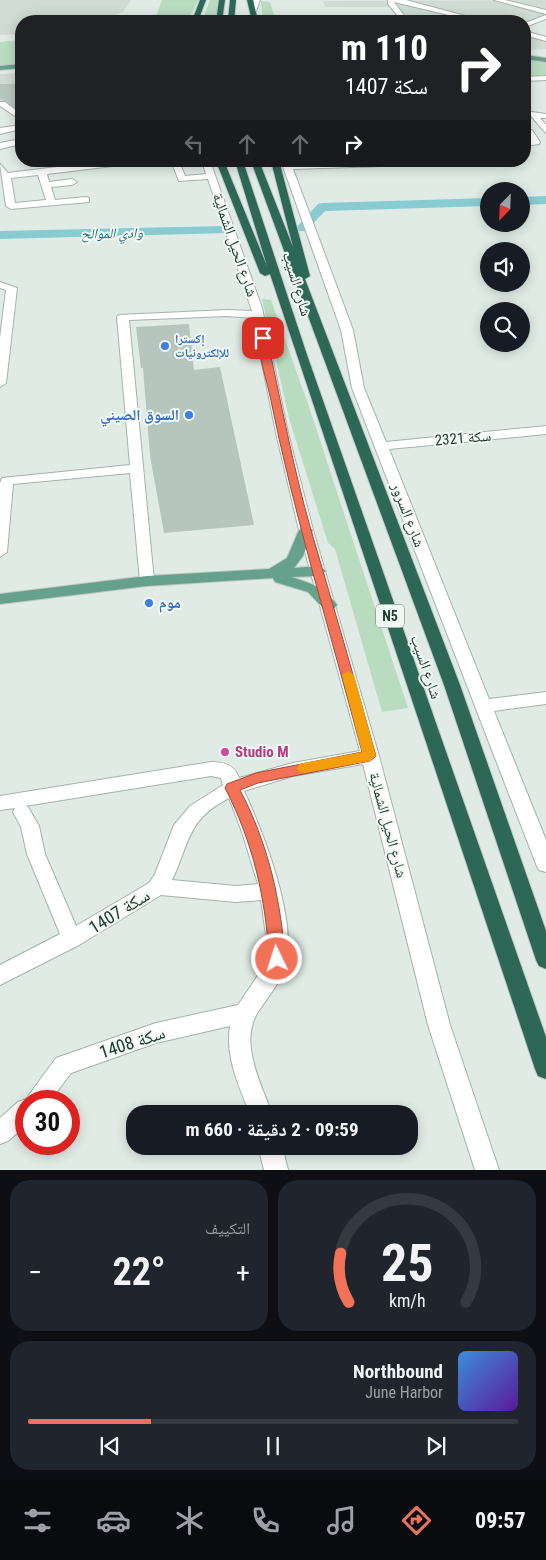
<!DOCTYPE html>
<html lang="ar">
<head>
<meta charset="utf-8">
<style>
	:root { --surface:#171b24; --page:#20242c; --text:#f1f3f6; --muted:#9ea1a6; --line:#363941; --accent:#f27258 }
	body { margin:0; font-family:"Roboto Condensed","Noto Naskh Arabic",sans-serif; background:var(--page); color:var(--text); direction:rtl; height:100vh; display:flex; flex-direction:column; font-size:19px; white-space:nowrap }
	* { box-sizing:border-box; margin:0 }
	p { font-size:16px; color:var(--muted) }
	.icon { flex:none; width:28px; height:28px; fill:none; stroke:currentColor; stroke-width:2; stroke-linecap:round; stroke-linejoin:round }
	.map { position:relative; height:1170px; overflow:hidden; direction:ltr }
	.drawer { display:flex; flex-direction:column; gap:10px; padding:10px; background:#0d0f14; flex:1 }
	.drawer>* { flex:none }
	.hud { position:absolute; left:15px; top:15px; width:516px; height:152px; border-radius:20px; box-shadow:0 2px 12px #0003; direction:rtl; background:#202124; color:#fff; overflow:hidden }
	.needle { width:32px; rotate:203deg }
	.fabs { position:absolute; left:480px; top:182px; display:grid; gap:10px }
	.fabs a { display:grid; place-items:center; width:50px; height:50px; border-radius:50%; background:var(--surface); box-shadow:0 2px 12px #0003; font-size:25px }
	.speed { position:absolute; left:15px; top:1090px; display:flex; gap:10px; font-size:25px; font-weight:700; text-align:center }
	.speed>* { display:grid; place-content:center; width:65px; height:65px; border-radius:50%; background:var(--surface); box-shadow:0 2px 12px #0003; line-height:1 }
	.speed .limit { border:8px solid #d22; background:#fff; color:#111 }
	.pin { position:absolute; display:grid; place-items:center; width:42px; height:42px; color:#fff; margin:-21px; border-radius:10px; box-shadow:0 2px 8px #0006 }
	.me { position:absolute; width:55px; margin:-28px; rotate:356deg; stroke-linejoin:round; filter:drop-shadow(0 0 4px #0008) }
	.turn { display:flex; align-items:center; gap:18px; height:105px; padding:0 20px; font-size:22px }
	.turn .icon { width:65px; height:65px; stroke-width:2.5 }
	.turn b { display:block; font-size:35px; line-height:42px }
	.lanes { display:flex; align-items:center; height:48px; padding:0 20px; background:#0003; justify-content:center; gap:25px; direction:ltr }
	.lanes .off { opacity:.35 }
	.big { font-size:38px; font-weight:700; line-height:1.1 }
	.drawer .card { flex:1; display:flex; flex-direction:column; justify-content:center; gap:8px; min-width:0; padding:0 18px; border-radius:20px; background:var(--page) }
	.drawer .dial { align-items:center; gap:0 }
	.dial svg { height:130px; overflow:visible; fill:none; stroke:var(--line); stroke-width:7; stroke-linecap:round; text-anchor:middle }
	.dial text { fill:var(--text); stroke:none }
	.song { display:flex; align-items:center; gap:15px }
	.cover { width:60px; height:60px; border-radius:8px; background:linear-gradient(135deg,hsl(210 70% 55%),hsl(270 70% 35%)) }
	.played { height:5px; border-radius:2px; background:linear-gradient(90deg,var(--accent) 25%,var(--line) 25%) }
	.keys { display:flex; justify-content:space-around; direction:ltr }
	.heat { display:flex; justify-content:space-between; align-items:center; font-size:28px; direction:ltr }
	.drawer .tiles { flex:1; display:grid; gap:10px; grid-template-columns:1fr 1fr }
	.card:last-child { grid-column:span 2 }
	.trip { position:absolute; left:126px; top:1105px; width:292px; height:50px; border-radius:20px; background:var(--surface); box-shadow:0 2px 12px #0003; font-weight:700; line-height:50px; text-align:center; direction:rtl }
	.dock { display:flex; height:80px; justify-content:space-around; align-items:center; background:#090b0e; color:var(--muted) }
	.dock .icon { width:35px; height:35px }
	.dock .on { color:var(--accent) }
	.dock b { font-size:22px; color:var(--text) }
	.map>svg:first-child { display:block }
	.built { fill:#cfdbd4 }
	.green { fill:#b9dcc0 }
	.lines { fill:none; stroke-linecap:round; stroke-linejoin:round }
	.river { fill:#88cbd1; fill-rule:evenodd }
	.building { fill:#b6c6be }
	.minor-casing { stroke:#a3b3ac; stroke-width:2 }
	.major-casing { stroke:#c1c8c6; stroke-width:2 }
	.highway-casing { stroke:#c1c8c6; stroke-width:2 }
	.minor { fill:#fff; fill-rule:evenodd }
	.major { fill:#65a18d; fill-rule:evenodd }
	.highway { fill:#2d6857; fill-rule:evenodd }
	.route { fill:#f27258; stroke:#9d4a39 }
	.slow { fill:#f59e0b }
	.shop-dot { fill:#3f7fe0; stroke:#f1f8f4; stroke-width:2 }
	.hotel-dot { fill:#d1479c; stroke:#f1f8f4; stroke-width:2 }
	.labels { text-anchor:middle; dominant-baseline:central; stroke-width:4; stroke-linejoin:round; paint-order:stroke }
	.far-shop-label { font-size:12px; font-weight:bold; fill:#366cbe; stroke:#f1f8f4; text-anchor:start }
	.far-water-label { font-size:14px; font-style:italic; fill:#1b6e77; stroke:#f1f8f4 }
	.shield { fill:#f1f8f4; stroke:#5f746c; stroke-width:1 }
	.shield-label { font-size:14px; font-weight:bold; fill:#213c32 }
	.street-label { font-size:15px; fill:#213c32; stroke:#f1f8f4 }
	.shop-label { font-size:15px; font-weight:bold; fill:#366cbe; stroke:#f1f8f4; text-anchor:end }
	.hotel-label { font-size:15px; font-weight:bold; fill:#b23c85; stroke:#f1f8f4; text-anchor:start }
	.near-street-label { font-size:18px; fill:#213c32; stroke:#f1f8f4 }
</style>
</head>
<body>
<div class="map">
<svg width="546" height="1170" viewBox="0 0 546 1170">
	<rect width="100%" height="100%" fill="#e0ebe6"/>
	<g class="built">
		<path d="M0 0H131L123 12 99 21H21V34L0 35Z"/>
		<path d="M546 0V17L525 25V21H399L390 7H325L323 1H261Z"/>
		<path d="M525 33 546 39V49L525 50Z"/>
		<path d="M21 73V118L0 103V74Z"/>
	</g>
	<g class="green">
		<path d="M162 0H199L187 21H151L155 20Z"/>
		<path d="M210 0H219L216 21H202Z"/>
		<path d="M261 1 270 2 276 21H263Z"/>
		<path d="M21 40V64L0 66V42Z"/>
		<path d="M525 59 546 61V77H525Z"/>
		<path d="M262 299 271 300 309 407 408 708 382 712 335 549 328 543 289 418Z"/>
	</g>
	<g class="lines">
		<g class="river">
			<path d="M546 196V204L521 205V197Z"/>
			<path d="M489 198V206L325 211 306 231H298L296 228 318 204 322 203Z"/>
			<path d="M224 226 230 230 228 233 0 239V231Z"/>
		</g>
	</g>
	<g class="building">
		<path d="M0 84H21V111L0 99Z"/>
		<path d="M189 324 194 370 220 367 254 525 164 533 150 456 143 368H141L136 327Z"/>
	</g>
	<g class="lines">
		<g class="minor-casing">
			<g id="minor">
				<path d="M254 0H260L256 11 253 13 250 11Z"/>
				<path d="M388 0H406L484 21H474L394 2 408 21H402L388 4Z"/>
				<path d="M494 0H505L546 10V14Z"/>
				<path d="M546 15V19L525 27V23Z"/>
				<path d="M525 31 546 37V41L525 35Z"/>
				<path d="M546 76V80L525 81V77Z"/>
				<path d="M0 102H5L21 114V120L0 106Z"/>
				<path d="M525 111 546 114V118H540L546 125V133L531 116 525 115Z"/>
				<path d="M21 125V129L0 134V128Z"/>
				<path d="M525 130H532L540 142 539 144 525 146V140H530L525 136Z"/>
				<path d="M21 139V144L0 149V143Z"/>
				<path d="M105 161H133L129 164 47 174 49 182 72 179 77 182 72 185 51 187 55 200 86 197 89 198V202L11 209 6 206 0 164 8 173ZM38 175 46 200 15 203 11 178Z"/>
				<path d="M171 161H179L185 176 206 174 202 161H210L262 308 288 433 313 530 379 756 450 1025 499 1170H475L428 1025 363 764 293 776 244 791C264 834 294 912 287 959 284 978 270 994 260 1009 237 1040 261 1083 272 1114H250C239 1086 225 1057 230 1026L156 1043 71 1073 50 1101H26V1125L8 1141 0 1144V1118L18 1102 26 1099 56 1058 156 1023 238 1005 265 965 267 942 261 900 236 902 161 895 79 945 0 985V965L60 934 27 854 21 827 13 812 15 808 0 810V796L211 762C224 762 235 765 239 778L293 763 360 751 299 530 276 433 253 318 227 316 129 320 154 581 152 584 147 586 140 581 130 473 13 484 7 552 0 557V483L2 478 130 465 117 317 119 315 227 310 252 311 208 179 179 181ZM211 776 221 778 223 785 190 806 174 825 155 874 149 883 76 926 45 854 39 826 28 807 25 806ZM229 798 242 832 258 884 236 886 172 880C190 843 186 820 229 798Z"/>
				<path d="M281 161H289L291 164 446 161 442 164 293 169 353 330 364 388 386 442 546 426V434L389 449 489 699 546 692V704L494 711 546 840V872L539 870 536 864 352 388 341 330Z"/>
				<path d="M0 282 17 288 6 383 0 387V338L6 290 0 288Z"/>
				<path d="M258 1146H282L288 1170H264Z"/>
			</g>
		</g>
		<g class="major-casing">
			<g id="major">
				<path d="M525 55 546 58V62L525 59Z"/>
				<path d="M21 64V68L0 70V66Z"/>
				<path d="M306 526 313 530 303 556 294 568 319 566 326 571 319 576 291 577C310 583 325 587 337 605L334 609H324L308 592 275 582 273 578 147 586 0 604V594L147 576 269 569 287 558 299 530Z"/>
			</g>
		</g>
		<g class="highway-casing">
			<g id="highway">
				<path d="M200 0H206L198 21H192Z"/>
				<path d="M219 0H225L222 21H216Z"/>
				<path d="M230 0H236L234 21H228Z"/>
				<path d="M247 0H253L258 21H252Z"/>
				<path d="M216 161H224L267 266 235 161H243L306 352 546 1037V1079L538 1076 535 1069 270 274 265 276 260 273Z"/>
				<path d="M251 161H259L293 247 271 161H279L310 276 305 279 460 685 546 931V969L539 966 536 960 444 685Z"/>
			</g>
		</g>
		<use href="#minor" class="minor"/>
		<use href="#major" class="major"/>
		<use href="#highway" class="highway"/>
	</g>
	<path class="route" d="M260 336 267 338C281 402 293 467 311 530 333 605 355 680 376 756L370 761 258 783 240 790C268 843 281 900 285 959L283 964 277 966 272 964 269 959C266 899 253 842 225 788L227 784 256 773 362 752C331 634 294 516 270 396 267 382 256 348 260 336Z"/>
	<path class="slow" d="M348 671 354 675 376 756 370 761 304 773 299 772 297 768 299 764 304 763 362 752 342 675Z"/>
	<g class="shop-dot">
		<circle cx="165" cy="346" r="5"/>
		<circle cx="189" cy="415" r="5"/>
		<circle cx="149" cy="603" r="5"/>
	</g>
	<circle class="hotel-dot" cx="225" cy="752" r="5"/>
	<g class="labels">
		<g class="far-shop-label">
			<text x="175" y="339">إكسترا<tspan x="175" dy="14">للإلكترونيات</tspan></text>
		</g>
		<g class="far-water-label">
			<text transform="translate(112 233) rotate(-1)">وادي الموالح</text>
		</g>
		<rect class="shield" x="376" y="604.5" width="28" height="23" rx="4"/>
		<g class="shield-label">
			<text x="390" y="616">N5</text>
		</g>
		<g class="street-label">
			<text transform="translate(235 245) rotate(71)">شارع الحيل الشمالية</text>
			<text transform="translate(297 284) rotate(73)">شارع السيب</text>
			<text transform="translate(463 438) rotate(-5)">سكة 2321</text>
			<text transform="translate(408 515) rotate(69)">شارع السرور</text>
			<text transform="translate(426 667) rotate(71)">شارع السيب</text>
			<text transform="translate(388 825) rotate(75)">شارع الحيل الشمالية</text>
		</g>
		<g class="shop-label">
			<text x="179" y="415">السوق الصيني</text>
			<text x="159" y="603" text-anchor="start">موم</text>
		</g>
		<g class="hotel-label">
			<text x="235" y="752">Studio M</text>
		</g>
		<g class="near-street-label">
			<text transform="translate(119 911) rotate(-32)">سكة 1407</text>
			<text transform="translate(132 1042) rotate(-18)">سكة 1408</text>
		</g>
	</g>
</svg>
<div class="fabs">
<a><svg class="needle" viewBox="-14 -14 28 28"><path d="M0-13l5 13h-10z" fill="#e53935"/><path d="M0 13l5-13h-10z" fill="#9ea1a6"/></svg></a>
<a><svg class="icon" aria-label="sound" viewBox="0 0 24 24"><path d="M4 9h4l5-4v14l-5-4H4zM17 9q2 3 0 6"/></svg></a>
<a><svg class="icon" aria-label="search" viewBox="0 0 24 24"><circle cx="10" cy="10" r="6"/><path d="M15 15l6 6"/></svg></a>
</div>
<div class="speed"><div class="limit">30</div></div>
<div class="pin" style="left:263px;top:338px;background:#d93025"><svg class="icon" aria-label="arrive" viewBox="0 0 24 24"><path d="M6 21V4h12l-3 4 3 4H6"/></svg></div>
<svg class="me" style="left:277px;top:959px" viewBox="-20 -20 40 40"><circle r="17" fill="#f27258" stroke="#fff" stroke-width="3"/><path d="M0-11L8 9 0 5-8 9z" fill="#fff"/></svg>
<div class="trip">09:59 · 2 دقيقة · 660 m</div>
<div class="hud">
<div class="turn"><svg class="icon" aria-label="right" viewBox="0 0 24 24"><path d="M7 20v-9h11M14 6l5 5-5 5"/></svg><div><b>110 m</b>سكة 1407</div></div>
<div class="lanes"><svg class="icon off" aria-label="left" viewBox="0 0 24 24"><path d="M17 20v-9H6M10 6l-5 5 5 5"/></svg><svg class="icon off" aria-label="ahead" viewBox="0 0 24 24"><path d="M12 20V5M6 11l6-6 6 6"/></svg><svg class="icon off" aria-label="ahead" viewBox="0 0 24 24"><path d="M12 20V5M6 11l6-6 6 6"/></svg><svg class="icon" aria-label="right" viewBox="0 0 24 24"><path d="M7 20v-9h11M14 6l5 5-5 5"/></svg></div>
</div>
</div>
<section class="drawer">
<div class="tiles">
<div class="card dial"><svg viewBox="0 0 100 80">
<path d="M14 69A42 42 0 1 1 86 69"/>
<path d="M14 69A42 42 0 0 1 9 39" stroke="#f27258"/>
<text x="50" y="56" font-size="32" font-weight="700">25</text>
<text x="50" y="72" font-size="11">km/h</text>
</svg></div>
<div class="card"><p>التكييف</p>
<div class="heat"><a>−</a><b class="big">22°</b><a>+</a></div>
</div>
<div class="card">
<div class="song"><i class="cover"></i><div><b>Northbound</b><p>June Harbor</p></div></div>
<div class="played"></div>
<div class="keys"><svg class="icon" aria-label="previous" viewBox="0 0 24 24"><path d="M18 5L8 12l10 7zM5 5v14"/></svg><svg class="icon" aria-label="pause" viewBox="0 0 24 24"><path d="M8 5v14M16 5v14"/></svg><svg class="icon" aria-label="next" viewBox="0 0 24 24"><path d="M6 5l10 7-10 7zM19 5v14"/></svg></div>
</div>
</div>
</section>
<nav class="dock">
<b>09:57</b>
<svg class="icon on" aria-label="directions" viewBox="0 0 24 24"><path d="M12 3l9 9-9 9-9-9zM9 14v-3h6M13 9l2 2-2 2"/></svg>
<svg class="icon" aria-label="music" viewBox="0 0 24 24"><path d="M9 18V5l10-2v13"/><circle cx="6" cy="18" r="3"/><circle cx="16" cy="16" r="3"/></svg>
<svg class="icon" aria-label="phone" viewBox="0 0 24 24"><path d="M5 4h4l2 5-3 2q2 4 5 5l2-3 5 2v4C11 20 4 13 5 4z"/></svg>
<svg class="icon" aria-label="climate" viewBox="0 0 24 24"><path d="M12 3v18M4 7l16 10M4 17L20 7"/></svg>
<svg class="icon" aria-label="car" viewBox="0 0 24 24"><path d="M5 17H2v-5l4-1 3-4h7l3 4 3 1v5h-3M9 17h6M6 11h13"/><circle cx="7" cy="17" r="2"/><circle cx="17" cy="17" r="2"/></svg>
<svg class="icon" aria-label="filters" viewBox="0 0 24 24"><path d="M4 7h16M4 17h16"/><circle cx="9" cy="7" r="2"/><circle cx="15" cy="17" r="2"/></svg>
</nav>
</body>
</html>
